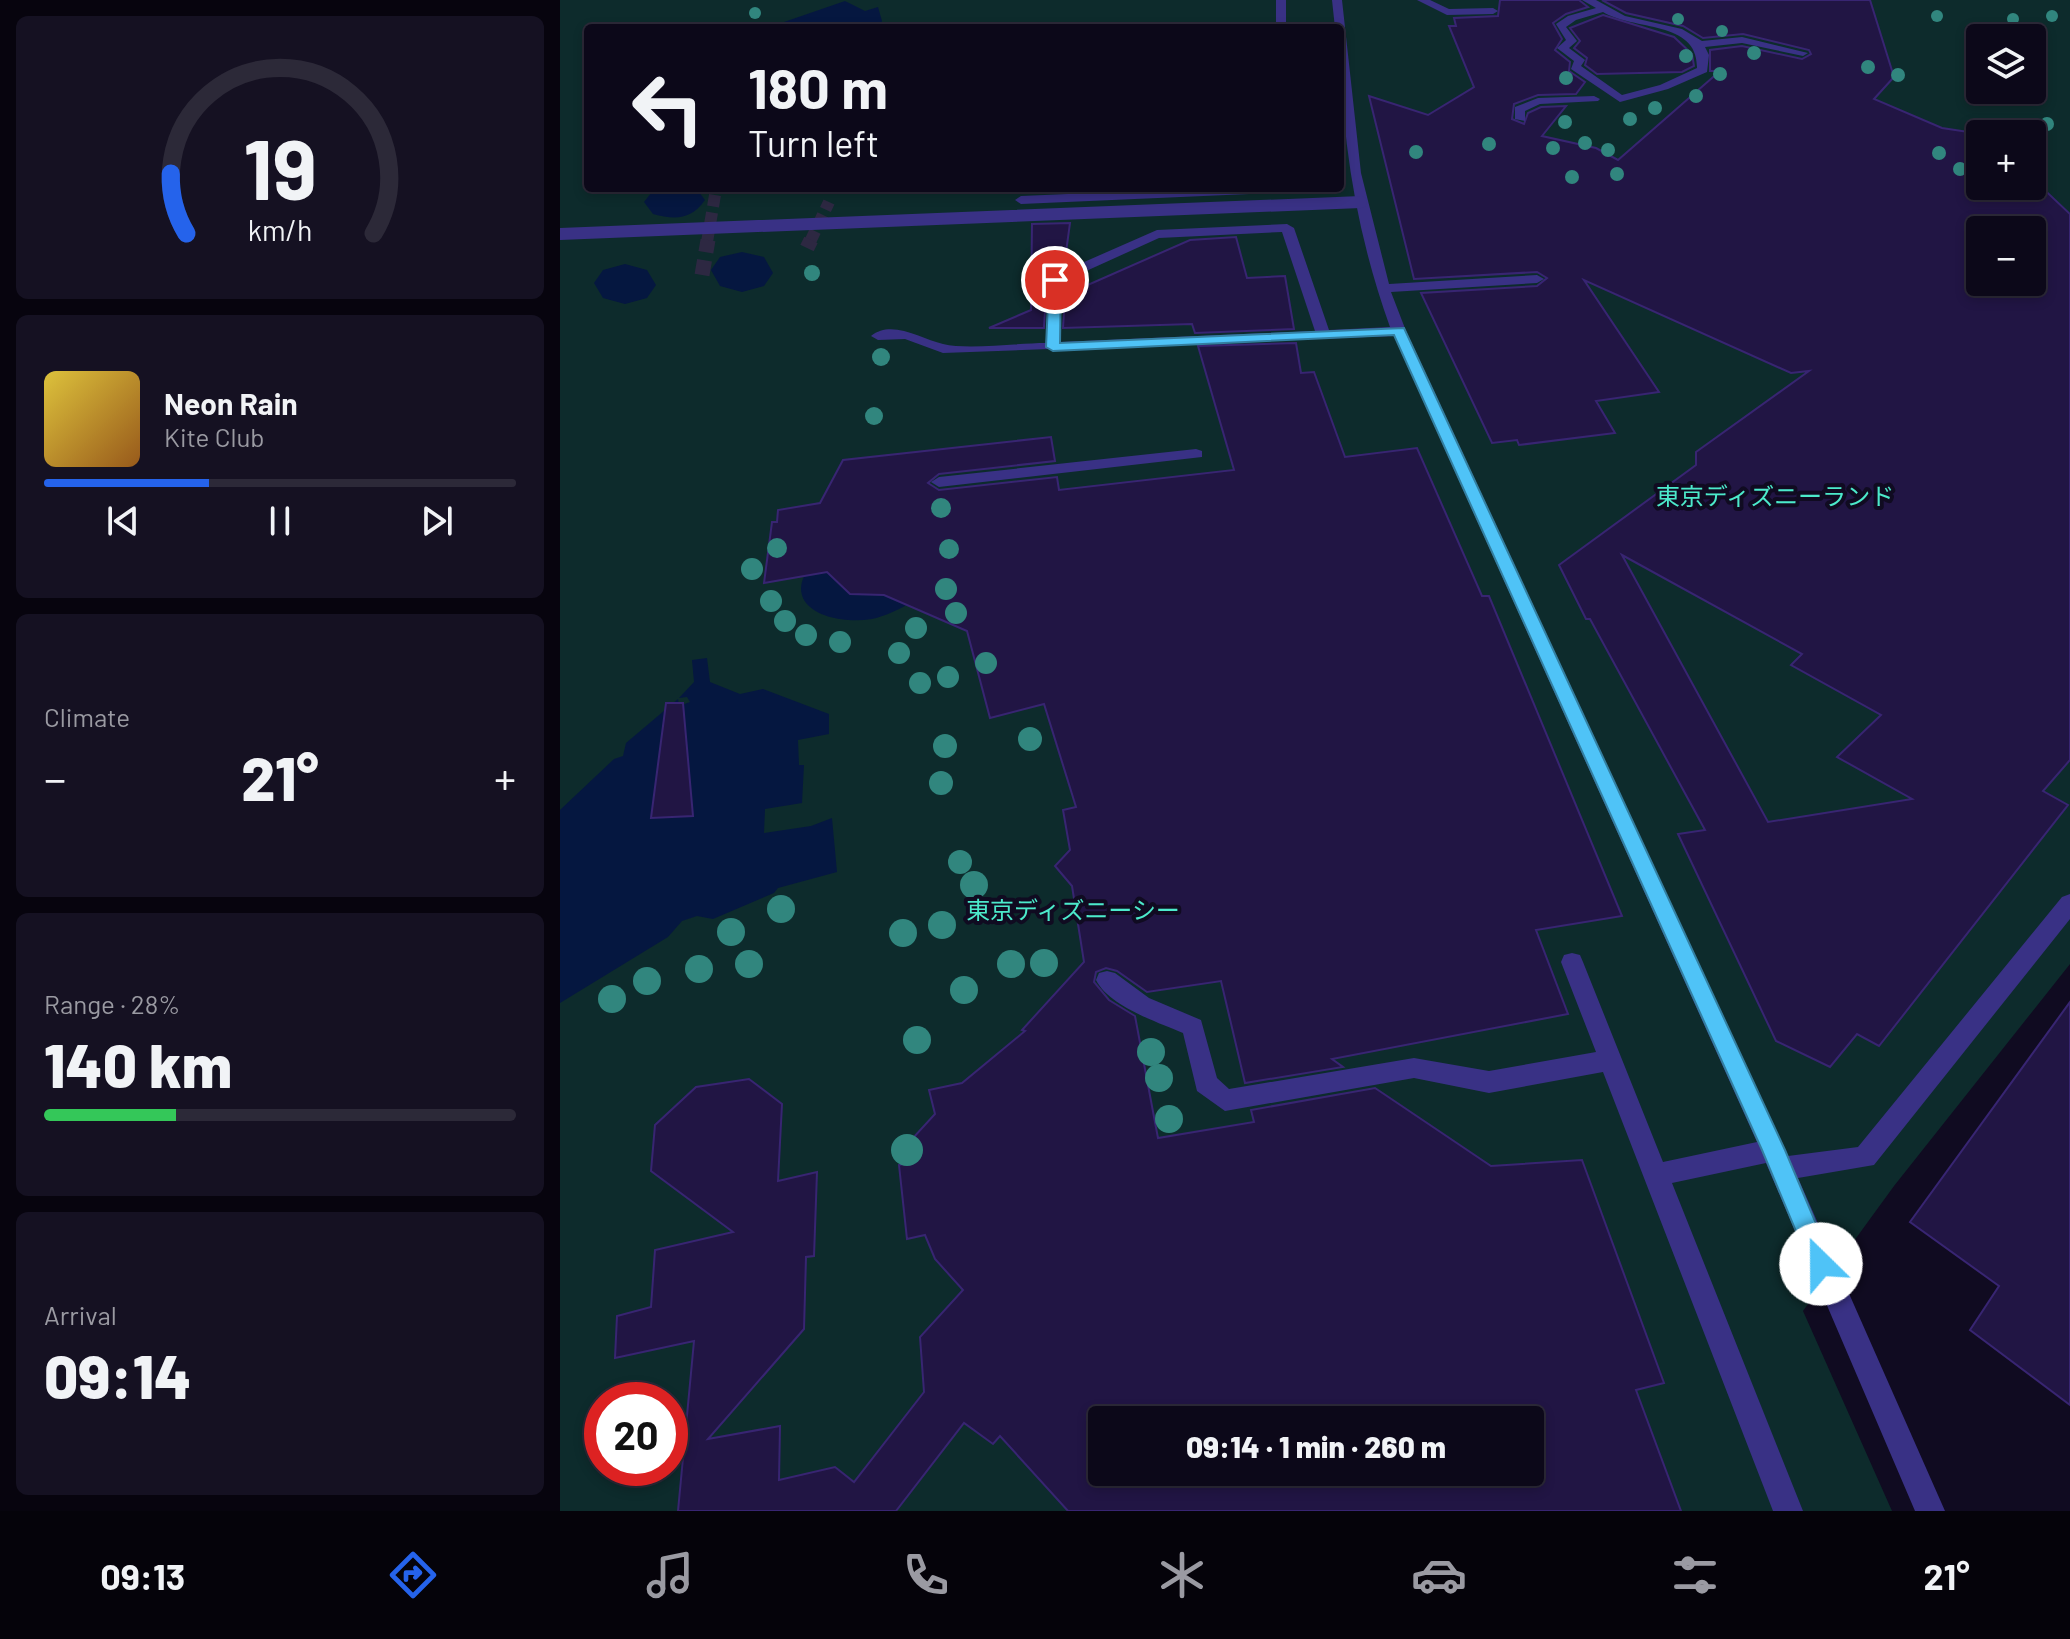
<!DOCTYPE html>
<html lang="en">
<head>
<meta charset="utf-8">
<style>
	:root { --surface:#0c0819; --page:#151122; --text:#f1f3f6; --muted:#9a9aa2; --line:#2c2938; --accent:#2563eb }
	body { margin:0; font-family:Barlow,"Noto Sans JP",sans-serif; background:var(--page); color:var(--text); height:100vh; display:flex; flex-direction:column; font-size:30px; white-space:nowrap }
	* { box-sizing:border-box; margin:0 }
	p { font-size:26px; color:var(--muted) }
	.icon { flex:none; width:44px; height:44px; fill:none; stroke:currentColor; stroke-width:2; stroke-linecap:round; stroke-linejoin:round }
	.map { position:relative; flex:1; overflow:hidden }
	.details { display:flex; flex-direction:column; gap:16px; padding:16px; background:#07040e; width:560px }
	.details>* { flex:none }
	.banner { position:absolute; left:24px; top:24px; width:760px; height:168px; border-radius:8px; box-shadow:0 4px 12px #0003,0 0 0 2px var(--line); background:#0c0819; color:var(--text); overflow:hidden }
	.buttons { position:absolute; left:1406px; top:24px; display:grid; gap:16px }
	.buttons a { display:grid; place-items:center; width:80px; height:80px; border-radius:8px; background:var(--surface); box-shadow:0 4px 12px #0003,0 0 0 2px var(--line); font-size:40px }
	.speed { position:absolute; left:24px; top:1382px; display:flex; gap:16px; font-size:40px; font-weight:700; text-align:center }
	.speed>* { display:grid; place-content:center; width:104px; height:104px; border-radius:50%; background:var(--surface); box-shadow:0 4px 12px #0003,0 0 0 2px var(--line); line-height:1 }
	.speed .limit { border:12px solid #d22; background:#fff; color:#111 }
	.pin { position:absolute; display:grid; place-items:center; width:68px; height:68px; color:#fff; margin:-34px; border:4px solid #fff; border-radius:50%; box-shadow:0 2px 8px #0007 }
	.me { position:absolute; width:88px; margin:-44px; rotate:337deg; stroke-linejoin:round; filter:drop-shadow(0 0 6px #0008) }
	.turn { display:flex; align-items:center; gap:28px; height:168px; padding:0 32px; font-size:36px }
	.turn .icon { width:104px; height:104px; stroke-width:2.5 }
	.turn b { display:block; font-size:56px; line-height:68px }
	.big { font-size:60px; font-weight:800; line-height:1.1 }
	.details .tile { flex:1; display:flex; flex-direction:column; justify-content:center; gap:12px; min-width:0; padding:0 28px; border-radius:12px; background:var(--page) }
	.details .dial { align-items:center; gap:0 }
	.dial svg { height:208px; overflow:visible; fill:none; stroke:var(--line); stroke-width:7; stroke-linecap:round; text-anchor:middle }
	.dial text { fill:var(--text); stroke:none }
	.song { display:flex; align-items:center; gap:24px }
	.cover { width:96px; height:96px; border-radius:12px; background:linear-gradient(135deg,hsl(50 70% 55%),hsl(30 70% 35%)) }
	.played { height:8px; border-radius:4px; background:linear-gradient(90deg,var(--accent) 35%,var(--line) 35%) }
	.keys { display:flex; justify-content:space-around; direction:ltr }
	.heat { display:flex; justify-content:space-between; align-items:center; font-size:44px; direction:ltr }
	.charge { height:12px; border-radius:6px; background:linear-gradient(90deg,#34c759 28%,var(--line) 0) }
	.trip { position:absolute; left:528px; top:1406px; width:456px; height:80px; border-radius:8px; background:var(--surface); box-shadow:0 4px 12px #0003,0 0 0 2px var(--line); font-weight:800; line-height:80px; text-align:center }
	.dock { display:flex; height:128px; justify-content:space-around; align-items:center; background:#05030a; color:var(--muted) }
	.dock .icon { width:56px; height:56px }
	.dock .selected { color:var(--accent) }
	.dock b { font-size:36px; color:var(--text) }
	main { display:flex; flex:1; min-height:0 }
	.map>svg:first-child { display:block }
	.green { fill:#0d2b2c; fill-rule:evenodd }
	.water { fill:#051740 }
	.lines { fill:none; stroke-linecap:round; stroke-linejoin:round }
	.river { fill:#051740; fill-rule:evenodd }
	.building { fill:#211544; stroke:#382572; stroke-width:2; fill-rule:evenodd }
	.pedestrian-tunnel-far1 { stroke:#2d2842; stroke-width:12; stroke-dasharray:12 6; stroke-linecap:butt }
	.pedestrian-tunnel { stroke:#2d2842; stroke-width:15; stroke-dasharray:15 8; stroke-linecap:butt }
	.service { fill:#393185; fill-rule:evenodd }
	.pedestrian { fill:#393185; fill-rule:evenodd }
	.service-bridge { stroke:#393185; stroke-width:12 }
	.tree { fill:#31867e }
	.route { fill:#4fc3f7; stroke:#337fa1; stroke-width:2 }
	.labels { text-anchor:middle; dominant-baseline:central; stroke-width:8; stroke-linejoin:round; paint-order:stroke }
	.park-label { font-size:24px; fill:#4ceacb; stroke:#100b21 }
</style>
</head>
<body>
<main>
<section class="details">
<div class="tile dial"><svg viewBox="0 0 100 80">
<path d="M14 69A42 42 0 1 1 86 69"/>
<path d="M14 69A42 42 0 0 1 8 46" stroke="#2563eb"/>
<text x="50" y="56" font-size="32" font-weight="700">19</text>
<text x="50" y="72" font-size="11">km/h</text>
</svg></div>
<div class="tile">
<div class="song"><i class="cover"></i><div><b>Neon Rain</b><p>Kite Club</p></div></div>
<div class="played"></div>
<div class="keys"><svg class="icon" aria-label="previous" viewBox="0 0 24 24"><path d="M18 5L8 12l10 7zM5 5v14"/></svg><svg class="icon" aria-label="pause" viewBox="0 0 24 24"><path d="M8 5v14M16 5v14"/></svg><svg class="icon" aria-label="next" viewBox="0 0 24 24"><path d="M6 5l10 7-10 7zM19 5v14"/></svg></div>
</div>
<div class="tile"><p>Climate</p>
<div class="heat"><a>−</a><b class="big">21°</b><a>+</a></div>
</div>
<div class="tile"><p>Range · 28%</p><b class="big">140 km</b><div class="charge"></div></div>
<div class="tile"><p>Arrival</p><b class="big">09:14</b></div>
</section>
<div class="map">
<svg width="1510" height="1511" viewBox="0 0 1510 1511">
	<rect width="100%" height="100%" fill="#100b21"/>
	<path class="green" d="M0 0H1510V964L1334 1186 1243 1311 1332 1511H0ZM28 28H780V188H28ZM1420 38H1472V90H1420ZM1420 134H1472V186H1420ZM1420 230H1472V282H1420ZM42 1400H110V1468H42ZM542 1420H970V1472H542Z"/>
	<g class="water">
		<path d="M285 1 305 11 318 7 322 21 318 28H235L224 22Z"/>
		<path d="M256 559 353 602C339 609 326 616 312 619 270 626 214 605 256 559Z"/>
		<path d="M147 658 150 682 180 694 203 689 269 714V734L238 740 239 765H244L242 803 205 809 204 833 251 826 272 818 277 872 218 888 214 893 153 919 137 916 122 921 108 937 0 1003V810L54 759 63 756 66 743 118 699 119 706 130 702 127 697 119 698 134 682 132 660Z"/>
	</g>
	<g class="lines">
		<g class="river">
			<path d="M95 188H136L145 200C131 220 115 220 93 214L84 202Z"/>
			<path d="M182 252 204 257 213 273 204 286 182 292 160 286 151 270 160 257Z"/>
			<path d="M65 264 87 270 96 285 87 298 65 304 43 298 34 283 43 270Z"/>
		</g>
	</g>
	<g class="building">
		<path d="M940 0H1019L1028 7 1006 14 993 23 1002 39 995 50 1010 62 1009 71 1025 82 1016 94 978 95 954 104 952 119 964 124 968 113 981 107 1006 106 982 136 1036 148 1058 160 1160 71H1150V50L1182 46 1242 59 1251 54 1249 50 1183 34 1143 38 1123 26 1066 13 1042 0H1310L1334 77 1314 99 1382 128 1422 134 1420 186H1472V142L1482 143 1475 181 1510 214V760L1483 791 1508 805 1319 1046 1297 1034 1270 1067 1216 1041 1118 834 1145 830 1030 619H1026L999 565 1136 465V452L1249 371 1231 373 1024 280 1099 392 1036 401 1055 433 959 445 957 440 932 443 861 293 977 286 987 278 977 272 854 279 809 96 868 115 914 87 889 26H896L894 18 938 16ZM1420 230H1472V282H1420ZM1062 555 1242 654 1231 665 1321 715 1277 757 1352 799 1208 822Z"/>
		<path d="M1043 15 1114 37 1132 54 1134 66 1122 72 1037 74 1025 65 1027 58 1014 48 1020 41 1010 28Z"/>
		<path d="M510 223 504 267 487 277 484 328H429L471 310 472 224Z"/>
		<path d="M676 237 687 278 725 276 734 329 635 333 632 324 503 328 505 295 630 240Z"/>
		<path d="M736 343 741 373 754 372 785 457 857 448 922 596H929L1062 916 976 930 1008 1014 772 1059 783 1067 685 1083 661 981 587 992 557 971 546 968 536 972 534 982 549 1000 575 1016 598 1138 694 1122 691 1110 815 1088 931 1166 1022 1160 1104 1383 1076 1390 1121 1511H508L440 1436 433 1444 404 1423 336 1511H118L134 1341 55 1358 57 1316 91 1307 95 1250 173 1232 91 1171 95 1125 136 1087 189 1079 222 1104 218 1181 257 1172 254 1256 246 1257 244 1329 148 1439 220 1426 219 1480 275 1467 294 1482 364 1392 360 1337 403 1290 375 1259 365 1235 347 1239 339 1165 356 1161 352 1139 375 1114 369 1090 402 1083 465 1031 462 1030 524 962 512 886 495 866 510 850 503 810 516 807 484 704 430 718 407 631 324 595 290 594 267 572 204 583 212 522H217L218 510 260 503 283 460 491 437 495 461 379 474 368 483 379 490 497 477 499 490 674 470 638 346ZM542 1420H970V1472H542Z"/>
		<path d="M106 703H123L133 816 91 818Z"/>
		<path d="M1510 1002V1405L1410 1330 1439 1286 1350 1222Z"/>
	</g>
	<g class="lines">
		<g class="pedestrian-tunnel-far1">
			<path d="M147 242 155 195"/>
			<path d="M250 242 269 202"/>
		</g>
		<g class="pedestrian-tunnel">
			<path d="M247 248 251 240"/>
			<path d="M142 275 148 240"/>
		</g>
		<g class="service">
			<rect x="716" y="0" width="10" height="28"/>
			<path d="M772 0H782L801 173 829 284 977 275 984 279 977 283 831 292 846 331 1228 1156 1298 1147 1502 897 1510 894V919L1314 1165 1238 1178 1385 1511H1355L1206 1163 1112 1183 1243 1511H1213L1043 1072 929 1093 854 1078 665 1111 637 1091 623 1033C597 1022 549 1006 536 980L539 973 547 971 555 973 589 998 641 1020 657 1078 669 1089 854 1058 929 1071 1036 1052 1001 962 1004 955 1012 953 1020 955 1023 962 1103 1162 1197 1142 834 336 383 353 345 339 318 340 311 336C332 319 361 339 383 344 408 350 458 343 486 343L490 277 597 230 727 224 734 228 769 330 830 327C795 230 780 131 780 28H775ZM722 232 755 331 500 342 502 282 599 238Z"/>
			<path d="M857 0H870L889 9 933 8 938 11 933 14 887 15Z"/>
			<path d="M648 188H741L735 192 461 204 455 200 461 196Z"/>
			<path d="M636 449 642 451V457L379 487 371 482 379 477Z"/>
		</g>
		<g class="pedestrian">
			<path d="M1022 0H1036L1065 16 1122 29 1142 41 1182 37 1248 53 1243 56 1182 43 1145 47 1149 55 1147 72 1108 89 1060 102 1011 69 1014 61 997 48 1006 40 996 24 1008 16 1036 8ZM1043 12C1074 31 1138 20 1137 68L1100 85 1062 95 1021 66 1025 60 1009 48 1017 41 1006 27 1016 20Z"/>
			<path d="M1034 96 1040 99 1038 101 980 104 965 111V121L955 119V107L978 98Z"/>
		</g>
		<path class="service-bridge" d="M0 234 801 202"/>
	</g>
	<g class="tree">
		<circle cx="195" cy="13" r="6"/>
		<circle cx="1377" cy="16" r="6"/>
		<circle cx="1492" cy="16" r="6"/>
		<circle cx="1118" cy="19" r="6"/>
		<circle cx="1453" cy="19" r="6"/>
		<circle cx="1162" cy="31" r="6"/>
		<circle cx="1194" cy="53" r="7"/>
		<circle cx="1126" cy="56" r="7"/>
		<circle cx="1308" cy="67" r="7"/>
		<circle cx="1160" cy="74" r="7"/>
		<circle cx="1338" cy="75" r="7"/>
		<circle cx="1006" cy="78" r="7"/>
		<circle cx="1136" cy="96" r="7"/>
		<circle cx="1095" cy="108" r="7"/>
		<circle cx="1070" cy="119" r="7"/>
		<circle cx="1005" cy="122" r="7"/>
		<circle cx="1487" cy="124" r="7"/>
		<circle cx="1025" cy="143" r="7"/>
		<circle cx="929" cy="144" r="7"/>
		<circle cx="993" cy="148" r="7"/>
		<circle cx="1048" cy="150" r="7"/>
		<circle cx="856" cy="152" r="7"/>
		<circle cx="1379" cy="153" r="7"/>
		<circle cx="1400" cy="169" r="7"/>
		<circle cx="1057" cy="174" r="7"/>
		<circle cx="1012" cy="177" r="7"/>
		<circle cx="252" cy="273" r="8"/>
		<circle cx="321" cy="357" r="9"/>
		<circle cx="314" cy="416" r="9"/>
		<circle cx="381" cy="508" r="10"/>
		<circle cx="217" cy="548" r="10"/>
		<circle cx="389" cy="549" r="10"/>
		<circle cx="192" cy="569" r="11"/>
		<circle cx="386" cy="589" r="11"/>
		<circle cx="211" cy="601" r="11"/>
		<circle cx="396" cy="613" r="11"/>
		<circle cx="225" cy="621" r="11"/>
		<circle cx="356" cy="628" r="11"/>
		<circle cx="246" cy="635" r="11"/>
		<circle cx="280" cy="642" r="11"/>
		<circle cx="339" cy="653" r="11"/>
		<circle cx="426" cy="663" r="11"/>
		<circle cx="388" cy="677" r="11"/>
		<circle cx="360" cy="683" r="11"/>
		<circle cx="470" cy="739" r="12"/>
		<circle cx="385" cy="746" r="12"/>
		<circle cx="381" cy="783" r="12"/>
		<circle cx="400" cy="862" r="12"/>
		<circle cx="414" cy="885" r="14"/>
		<circle cx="221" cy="909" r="14"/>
		<circle cx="382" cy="925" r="14"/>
		<circle cx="171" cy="932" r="14"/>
		<circle cx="343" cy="933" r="14"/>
		<circle cx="484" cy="963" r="14"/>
		<circle cx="189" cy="964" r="14"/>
		<circle cx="451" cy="964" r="14"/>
		<circle cx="139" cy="969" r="14"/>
		<circle cx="87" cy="981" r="14"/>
		<circle cx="404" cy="990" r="14"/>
		<circle cx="52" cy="999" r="14"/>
		<circle cx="357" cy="1040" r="14"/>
		<circle cx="591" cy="1052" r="14"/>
		<circle cx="599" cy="1078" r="14"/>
		<circle cx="609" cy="1119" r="14"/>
		<circle cx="347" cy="1150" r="16"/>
	</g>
	<path class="route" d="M495 277 501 280 500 343 844 328 1225 1150 1273 1264 1270 1272 1261 1275 1253 1272 1202 1150 834 335 493 351 486 347 489 280Z"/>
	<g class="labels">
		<g class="park-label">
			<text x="1215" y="495">東京ディズニーランド</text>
			<text x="513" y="909">東京ディズニーシー</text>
		</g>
	</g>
</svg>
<div class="buttons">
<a><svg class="icon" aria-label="layers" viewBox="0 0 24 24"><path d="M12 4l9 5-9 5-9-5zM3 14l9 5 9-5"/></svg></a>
<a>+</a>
<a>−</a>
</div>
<div class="speed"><div class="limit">20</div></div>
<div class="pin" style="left:495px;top:280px;background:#d93025"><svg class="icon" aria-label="arrive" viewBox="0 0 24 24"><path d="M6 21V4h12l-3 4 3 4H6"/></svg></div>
<svg class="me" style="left:1261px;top:1264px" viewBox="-20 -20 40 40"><circle r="19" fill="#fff"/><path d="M0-13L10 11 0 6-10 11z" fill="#4fc3f7"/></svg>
<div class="trip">09:14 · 1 min · 260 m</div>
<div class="banner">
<div class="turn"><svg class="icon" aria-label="left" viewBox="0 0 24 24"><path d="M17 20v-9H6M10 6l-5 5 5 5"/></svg><div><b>180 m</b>Turn left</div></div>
</div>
</div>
</main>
<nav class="dock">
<b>09:13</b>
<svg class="icon selected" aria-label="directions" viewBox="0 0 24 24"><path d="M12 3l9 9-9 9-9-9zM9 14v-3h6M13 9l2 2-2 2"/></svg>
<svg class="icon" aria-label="music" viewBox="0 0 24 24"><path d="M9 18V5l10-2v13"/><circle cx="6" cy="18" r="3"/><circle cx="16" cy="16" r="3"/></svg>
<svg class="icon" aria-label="phone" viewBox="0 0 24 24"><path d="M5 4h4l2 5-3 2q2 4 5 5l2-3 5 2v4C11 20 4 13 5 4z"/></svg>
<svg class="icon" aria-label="climate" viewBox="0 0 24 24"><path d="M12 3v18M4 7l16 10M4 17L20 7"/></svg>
<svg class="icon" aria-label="car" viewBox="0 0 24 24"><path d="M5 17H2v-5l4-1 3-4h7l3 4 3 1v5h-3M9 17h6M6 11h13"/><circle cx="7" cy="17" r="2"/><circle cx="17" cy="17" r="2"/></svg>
<svg class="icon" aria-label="filters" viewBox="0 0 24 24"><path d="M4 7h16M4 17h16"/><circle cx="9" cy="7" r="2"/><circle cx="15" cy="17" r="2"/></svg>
<b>21°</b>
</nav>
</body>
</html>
